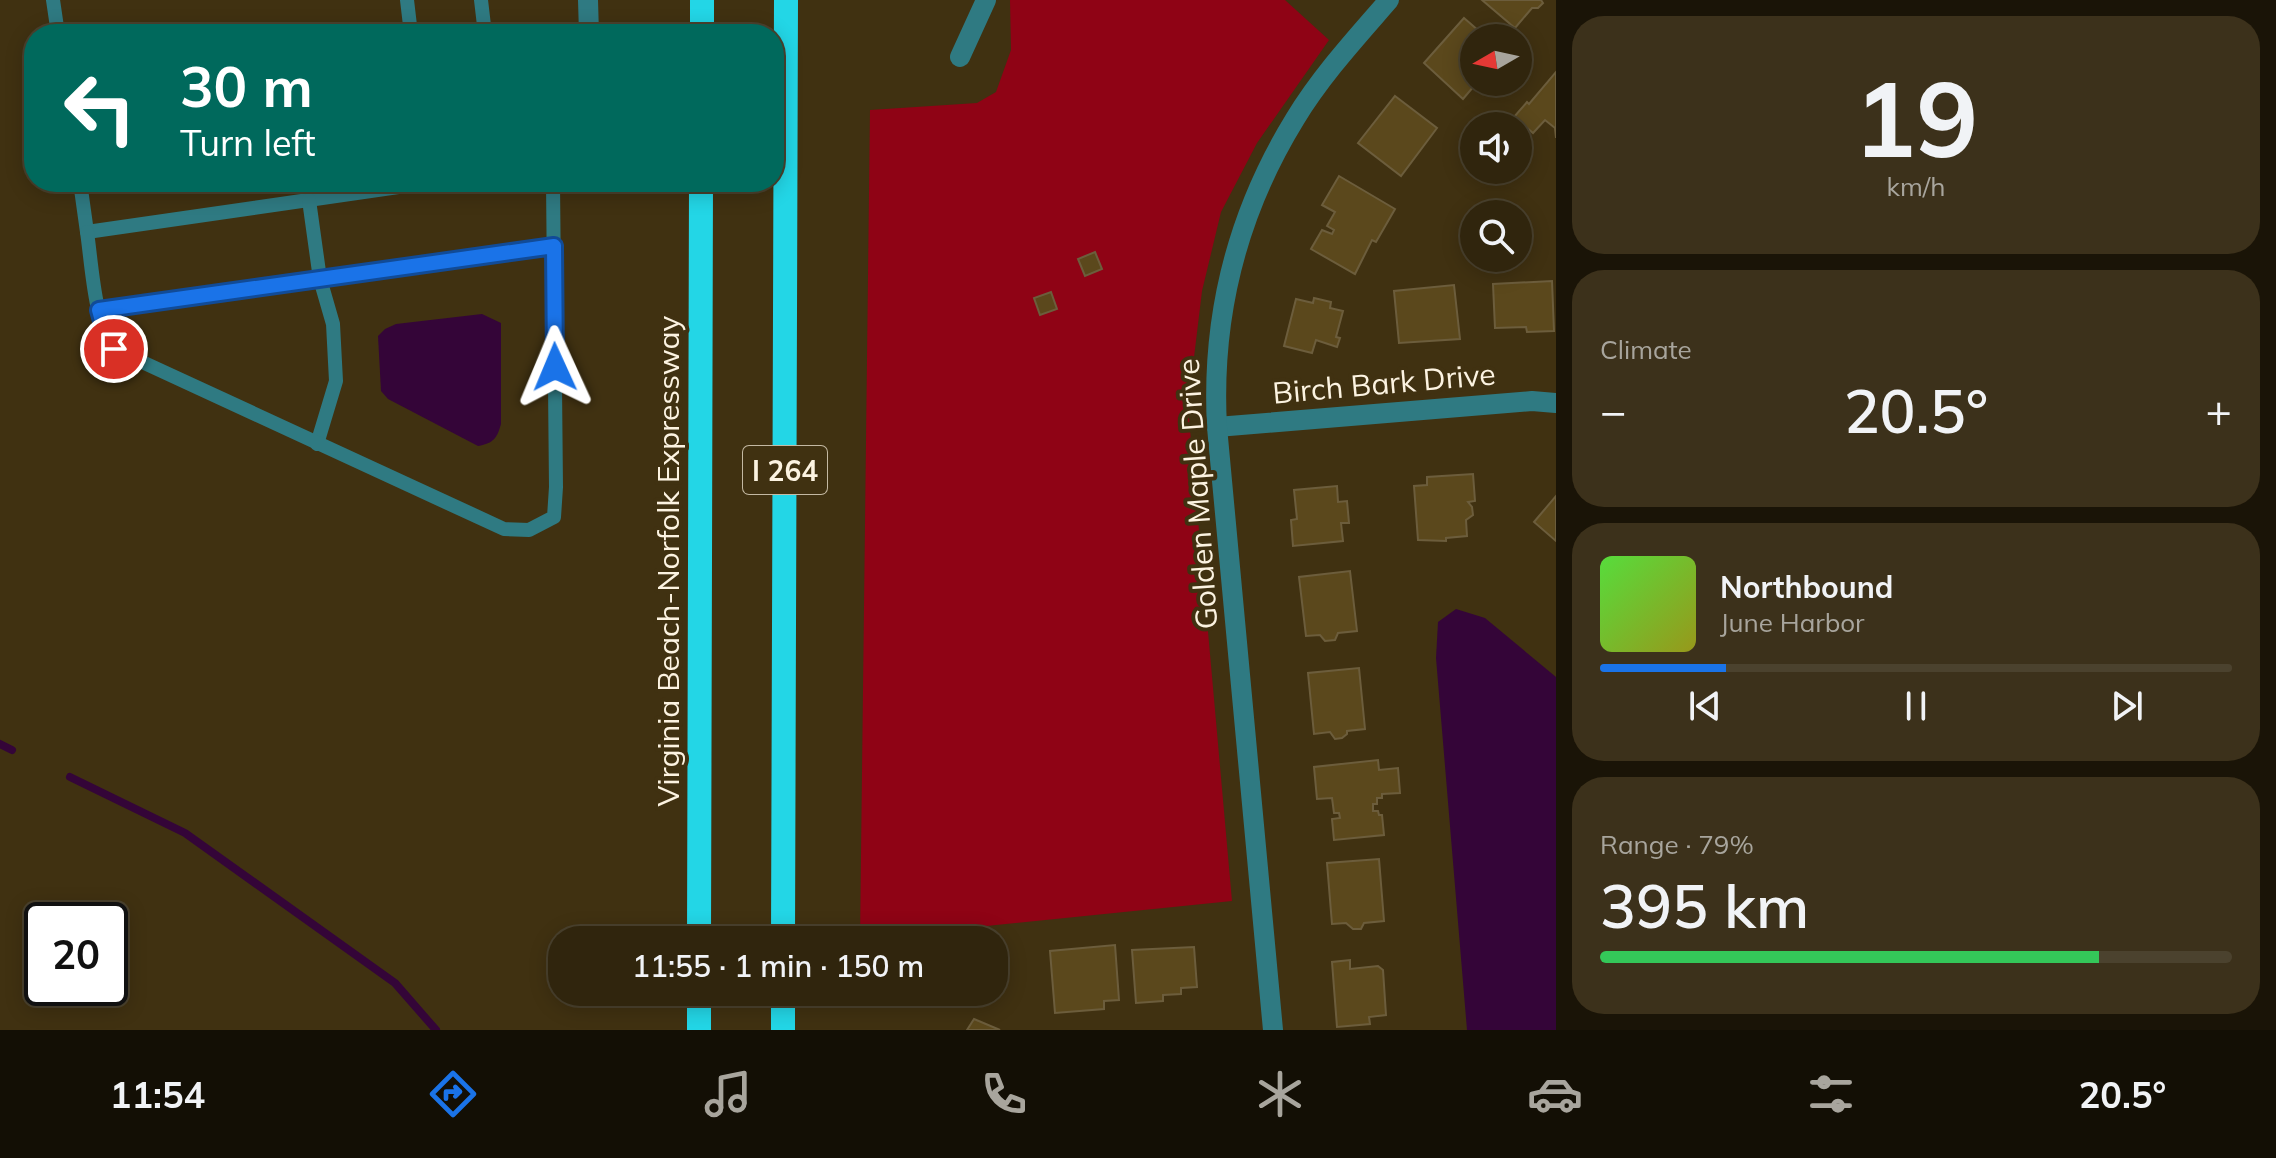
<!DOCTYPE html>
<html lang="en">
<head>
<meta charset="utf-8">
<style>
	:root { --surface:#30250d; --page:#3c311b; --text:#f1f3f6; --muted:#a8a59d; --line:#4b422e; --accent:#1a73e8 }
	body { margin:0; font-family:Mulish,sans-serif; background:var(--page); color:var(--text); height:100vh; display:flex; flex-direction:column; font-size:30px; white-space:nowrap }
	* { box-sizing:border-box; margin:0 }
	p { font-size:26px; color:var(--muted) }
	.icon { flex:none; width:44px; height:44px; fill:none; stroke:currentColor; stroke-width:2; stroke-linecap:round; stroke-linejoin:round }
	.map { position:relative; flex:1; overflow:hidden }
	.drawer { display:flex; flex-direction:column; gap:16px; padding:16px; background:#1a1407; width:720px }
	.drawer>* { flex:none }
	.banner { position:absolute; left:24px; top:24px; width:760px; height:168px; border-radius:32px; box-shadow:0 4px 20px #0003,0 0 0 2px var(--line); background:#00695c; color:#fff; overflow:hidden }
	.needle { width:52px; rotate:261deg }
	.fabs { position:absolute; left:1460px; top:24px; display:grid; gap:16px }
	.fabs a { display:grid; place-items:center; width:72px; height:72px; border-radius:50%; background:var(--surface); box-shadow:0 4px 20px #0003,0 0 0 2px var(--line); font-size:40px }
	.speed { position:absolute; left:24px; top:902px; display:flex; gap:16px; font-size:40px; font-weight:700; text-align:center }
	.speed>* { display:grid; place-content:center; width:104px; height:104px; border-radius:50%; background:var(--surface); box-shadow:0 4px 20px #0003,0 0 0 2px var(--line); line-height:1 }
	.speed .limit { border:4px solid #111; border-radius:12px; background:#fff; color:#111 }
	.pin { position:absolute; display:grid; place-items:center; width:68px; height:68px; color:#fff; margin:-34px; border:4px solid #fff; border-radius:50%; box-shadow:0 2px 8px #0007 }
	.me { position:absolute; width:88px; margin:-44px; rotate:359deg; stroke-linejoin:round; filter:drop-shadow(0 0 6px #0008) }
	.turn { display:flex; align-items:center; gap:28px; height:168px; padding:0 24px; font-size:36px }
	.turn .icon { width:104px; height:104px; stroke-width:2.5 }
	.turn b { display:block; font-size:56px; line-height:68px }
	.big { font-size:60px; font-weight:600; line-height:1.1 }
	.drawer .card { flex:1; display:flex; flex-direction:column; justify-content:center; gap:12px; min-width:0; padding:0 28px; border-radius:32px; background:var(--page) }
	.drawer .dial { align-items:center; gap:0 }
	.dial b { font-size:104px; line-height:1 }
	.song { display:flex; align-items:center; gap:24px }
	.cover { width:96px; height:96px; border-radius:12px; background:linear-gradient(135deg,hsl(110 70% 55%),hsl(60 70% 35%)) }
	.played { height:8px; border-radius:4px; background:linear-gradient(90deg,var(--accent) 20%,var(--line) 20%) }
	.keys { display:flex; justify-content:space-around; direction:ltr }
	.heat { display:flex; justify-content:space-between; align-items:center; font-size:44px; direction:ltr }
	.charge { height:12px; border-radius:6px; background:linear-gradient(90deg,#34c759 79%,var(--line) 0) }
	.trip { position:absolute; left:548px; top:926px; width:460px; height:80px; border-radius:32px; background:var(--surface); box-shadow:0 4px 20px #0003,0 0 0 2px var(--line); font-weight:600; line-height:80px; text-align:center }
	.menu { display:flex; height:128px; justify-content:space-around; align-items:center; background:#130f05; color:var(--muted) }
	.menu .icon { width:56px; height:56px }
	.menu .selected { color:var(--accent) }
	.menu b { font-size:36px; color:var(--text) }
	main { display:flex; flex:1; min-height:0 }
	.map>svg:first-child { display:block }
	.green { fill:#8f0315 }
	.water { fill:#340538 }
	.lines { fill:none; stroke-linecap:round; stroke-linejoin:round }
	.stream { stroke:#340538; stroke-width:8 }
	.building { fill:#5b481c; stroke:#6c5d3c; stroke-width:2 }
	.lane { stroke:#2f7a82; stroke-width:14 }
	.street { stroke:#2f7a82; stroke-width:20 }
	.highway { stroke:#23d6e6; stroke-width:24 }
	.route-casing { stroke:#114b97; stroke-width:20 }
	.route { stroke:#1a73e8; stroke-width:14 }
	.labels { text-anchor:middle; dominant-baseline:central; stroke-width:8; stroke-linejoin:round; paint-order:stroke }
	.shield { fill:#403111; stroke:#c4b9a3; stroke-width:2 }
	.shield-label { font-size:28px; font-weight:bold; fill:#fcf3e1 }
	.street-label { font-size:30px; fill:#fcf3e1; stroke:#403111 }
</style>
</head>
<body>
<main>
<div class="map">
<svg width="1556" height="1030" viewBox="0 0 1556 1030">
	<rect width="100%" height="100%" fill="#403111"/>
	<path class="green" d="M1010 0H1285L1329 40 1257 143 1221 212 1202 291 1188 407 1232 901 860 939 870 110 977 103 996 92 1011 50Z"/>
	<g class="water">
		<path d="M482 314 501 323V424C497 438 494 443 478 446L388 399 381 391 378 336 385 329 396 324Z"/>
		<path d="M1456 609 1485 618 1556 677V1030H1467L1436 658 1438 622Z"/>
	</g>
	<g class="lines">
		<g class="stream">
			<path d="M0 744 12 750"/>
			<path d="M70 777 185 833 395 983 436 1030"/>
		</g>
	</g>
	<g class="building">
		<path d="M1482 0H1541L1543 3 1538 8H1532L1515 28Z"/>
		<path d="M1464 18 1487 38H1474V82H1494L1483 94 1474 86 1463 99 1424 63Z"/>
		<path d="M1556 72V138L1555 128 1545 120 1533 133 1514 117 1527 102 1529 104Z"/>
		<path d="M1395 96 1437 128 1401 176 1358 143Z"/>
		<path d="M1339 176 1395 209 1376 242 1372 240 1355 274 1311 249 1322 230 1332 234 1334 230 1327 226 1335 212 1322 205Z"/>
		<path d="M1095 252 1102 269 1085 276 1078 259Z"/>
		<path d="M1552 281 1554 331 1527 332 1526 327 1495 328 1493 284Z"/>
		<path d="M1454 285 1460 339 1399 343 1394 291Z"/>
		<path d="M1051 292 1057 309 1040 315 1034 298Z"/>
		<path d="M1314 298 1331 302 1330 308 1343 311 1336 337 1340 338 1337 347 1316 340 1312 353 1284 346 1296 299 1313 303Z"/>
		<path d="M1473 474 1475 501 1468 502 1472 507 1473 515 1466 520 1467 536 1446 538V541L1418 540 1414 486 1427 485V477Z"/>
		<path d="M1337 486 1338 502 1347 501 1349 523H1341L1343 541 1293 546 1291 520 1297 519 1294 490Z"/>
		<path d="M1556 496V541L1534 522Z"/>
		<path d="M1350 571 1357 631 1338 633 1335 640 1325 641 1320 635 1306 636 1299 577Z"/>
		<path d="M1359 668 1365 729 1347 731V734L1342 738 1335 739 1330 732 1314 734 1308 673Z"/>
		<path d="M1378 760 1379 770 1398 768 1400 793 1382 794V798H1377V804H1373V811H1378L1379 815H1382L1384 835 1334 840 1332 819 1340 818 1339 813H1334L1332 798 1317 799 1314 767Z"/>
		<path d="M1379 859 1384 921 1364 923 1361 929H1353L1346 923 1332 924 1327 863Z"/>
		<path d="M1115 945 1119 1000 1104 1001V1009L1055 1013 1050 951Z"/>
		<path d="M1194 947 1197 987 1181 988V994L1163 995V1001L1136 1003 1132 950Z"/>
		<path d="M1350 960V969L1378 966 1383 970 1386 1015 1369 1017 1370 1024 1337 1027 1332 962Z"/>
		<path d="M974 1019 1000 1030H967Z"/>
	</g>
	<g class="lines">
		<g class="lane">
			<path d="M53 0 58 34"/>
			<path d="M407 0 411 34"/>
			<path d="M481 0 485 34"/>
			<path d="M80 182 87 232 433 182"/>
			<path d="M309 200 320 279 333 324 336 381 317 444"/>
			<path d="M87 232C92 266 94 321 114 349L504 529 529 530 554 517 556 487 553 182"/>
			<path d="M99 310 554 246"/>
		</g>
		<g class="street">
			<path d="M588 0 589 34"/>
			<path d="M960 57 986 0"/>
			<path d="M1217 427 1532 401 1556 403"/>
			<path d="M1273 1030 1217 427C1211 316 1236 215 1295 119 1321 76 1356 38 1389 0"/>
		</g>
		<g class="highway">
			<path d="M702 34V0"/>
			<path d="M699 940 701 182"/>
			<path d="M783 940 786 0"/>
			<path d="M699 1030V992"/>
			<path d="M783 1030V992"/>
		</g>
	</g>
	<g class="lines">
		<g class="route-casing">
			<path id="route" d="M114 349 107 339 99 310 554 246 555 367"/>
		</g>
		<use href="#route" class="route"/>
	</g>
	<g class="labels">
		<rect class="shield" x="743" y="446" width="84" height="48" rx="6"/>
		<g class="shield-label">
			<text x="785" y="470">I 264</text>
		</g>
		<g class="street-label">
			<text transform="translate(1384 383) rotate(-5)">Birch Bark Drive</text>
			<text transform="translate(1197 494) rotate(-94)">Golden Maple Drive</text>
			<text transform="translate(668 561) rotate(-90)">Virginia Beach-Norfolk Expressway</text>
		</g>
	</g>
</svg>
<div class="fabs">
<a><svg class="needle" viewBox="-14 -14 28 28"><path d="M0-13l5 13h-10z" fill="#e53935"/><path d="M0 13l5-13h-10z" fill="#a8a59d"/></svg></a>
<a><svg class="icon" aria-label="sound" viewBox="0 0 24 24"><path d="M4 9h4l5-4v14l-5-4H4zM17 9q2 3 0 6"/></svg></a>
<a><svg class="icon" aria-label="search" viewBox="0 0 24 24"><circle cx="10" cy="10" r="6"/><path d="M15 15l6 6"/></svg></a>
</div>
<div class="speed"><div class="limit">20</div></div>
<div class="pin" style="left:114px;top:349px;background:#d93025"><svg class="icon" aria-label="arrive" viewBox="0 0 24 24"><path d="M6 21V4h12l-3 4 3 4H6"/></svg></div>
<svg class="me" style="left:555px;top:367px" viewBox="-20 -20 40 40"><path d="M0-17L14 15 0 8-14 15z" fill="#1a73e8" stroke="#fff" stroke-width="4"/></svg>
<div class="trip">11:55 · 1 min · 150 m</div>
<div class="banner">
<div class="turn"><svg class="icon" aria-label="left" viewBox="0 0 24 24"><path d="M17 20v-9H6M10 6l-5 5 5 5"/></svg><div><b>30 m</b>Turn left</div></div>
</div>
</div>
<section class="drawer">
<div class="card dial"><b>19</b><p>km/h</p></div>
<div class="card"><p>Climate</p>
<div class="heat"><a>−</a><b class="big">20.5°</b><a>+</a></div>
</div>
<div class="card">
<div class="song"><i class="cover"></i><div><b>Northbound</b><p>June Harbor</p></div></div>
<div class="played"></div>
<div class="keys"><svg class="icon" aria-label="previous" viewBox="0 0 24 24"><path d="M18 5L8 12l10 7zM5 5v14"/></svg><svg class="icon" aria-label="pause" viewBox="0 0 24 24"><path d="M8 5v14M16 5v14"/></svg><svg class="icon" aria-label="next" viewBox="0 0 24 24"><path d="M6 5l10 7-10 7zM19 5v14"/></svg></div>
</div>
<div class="card"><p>Range · 79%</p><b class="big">395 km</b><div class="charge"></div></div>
</section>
</main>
<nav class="menu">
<b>11:54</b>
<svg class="icon selected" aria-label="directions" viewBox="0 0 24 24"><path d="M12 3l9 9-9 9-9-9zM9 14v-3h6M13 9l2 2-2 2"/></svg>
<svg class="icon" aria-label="music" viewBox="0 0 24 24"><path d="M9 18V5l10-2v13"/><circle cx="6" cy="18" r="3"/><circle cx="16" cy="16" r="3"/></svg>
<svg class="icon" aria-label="phone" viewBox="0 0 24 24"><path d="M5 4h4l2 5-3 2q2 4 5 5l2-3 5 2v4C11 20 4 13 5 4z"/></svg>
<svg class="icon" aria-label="climate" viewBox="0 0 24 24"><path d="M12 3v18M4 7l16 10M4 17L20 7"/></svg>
<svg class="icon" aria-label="car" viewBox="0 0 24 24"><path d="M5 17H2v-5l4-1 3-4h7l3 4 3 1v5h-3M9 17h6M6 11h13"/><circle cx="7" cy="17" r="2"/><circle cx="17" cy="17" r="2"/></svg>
<svg class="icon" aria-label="filters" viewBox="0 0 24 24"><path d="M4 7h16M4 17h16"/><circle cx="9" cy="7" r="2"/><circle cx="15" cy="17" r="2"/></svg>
<b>20.5°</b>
</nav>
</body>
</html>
